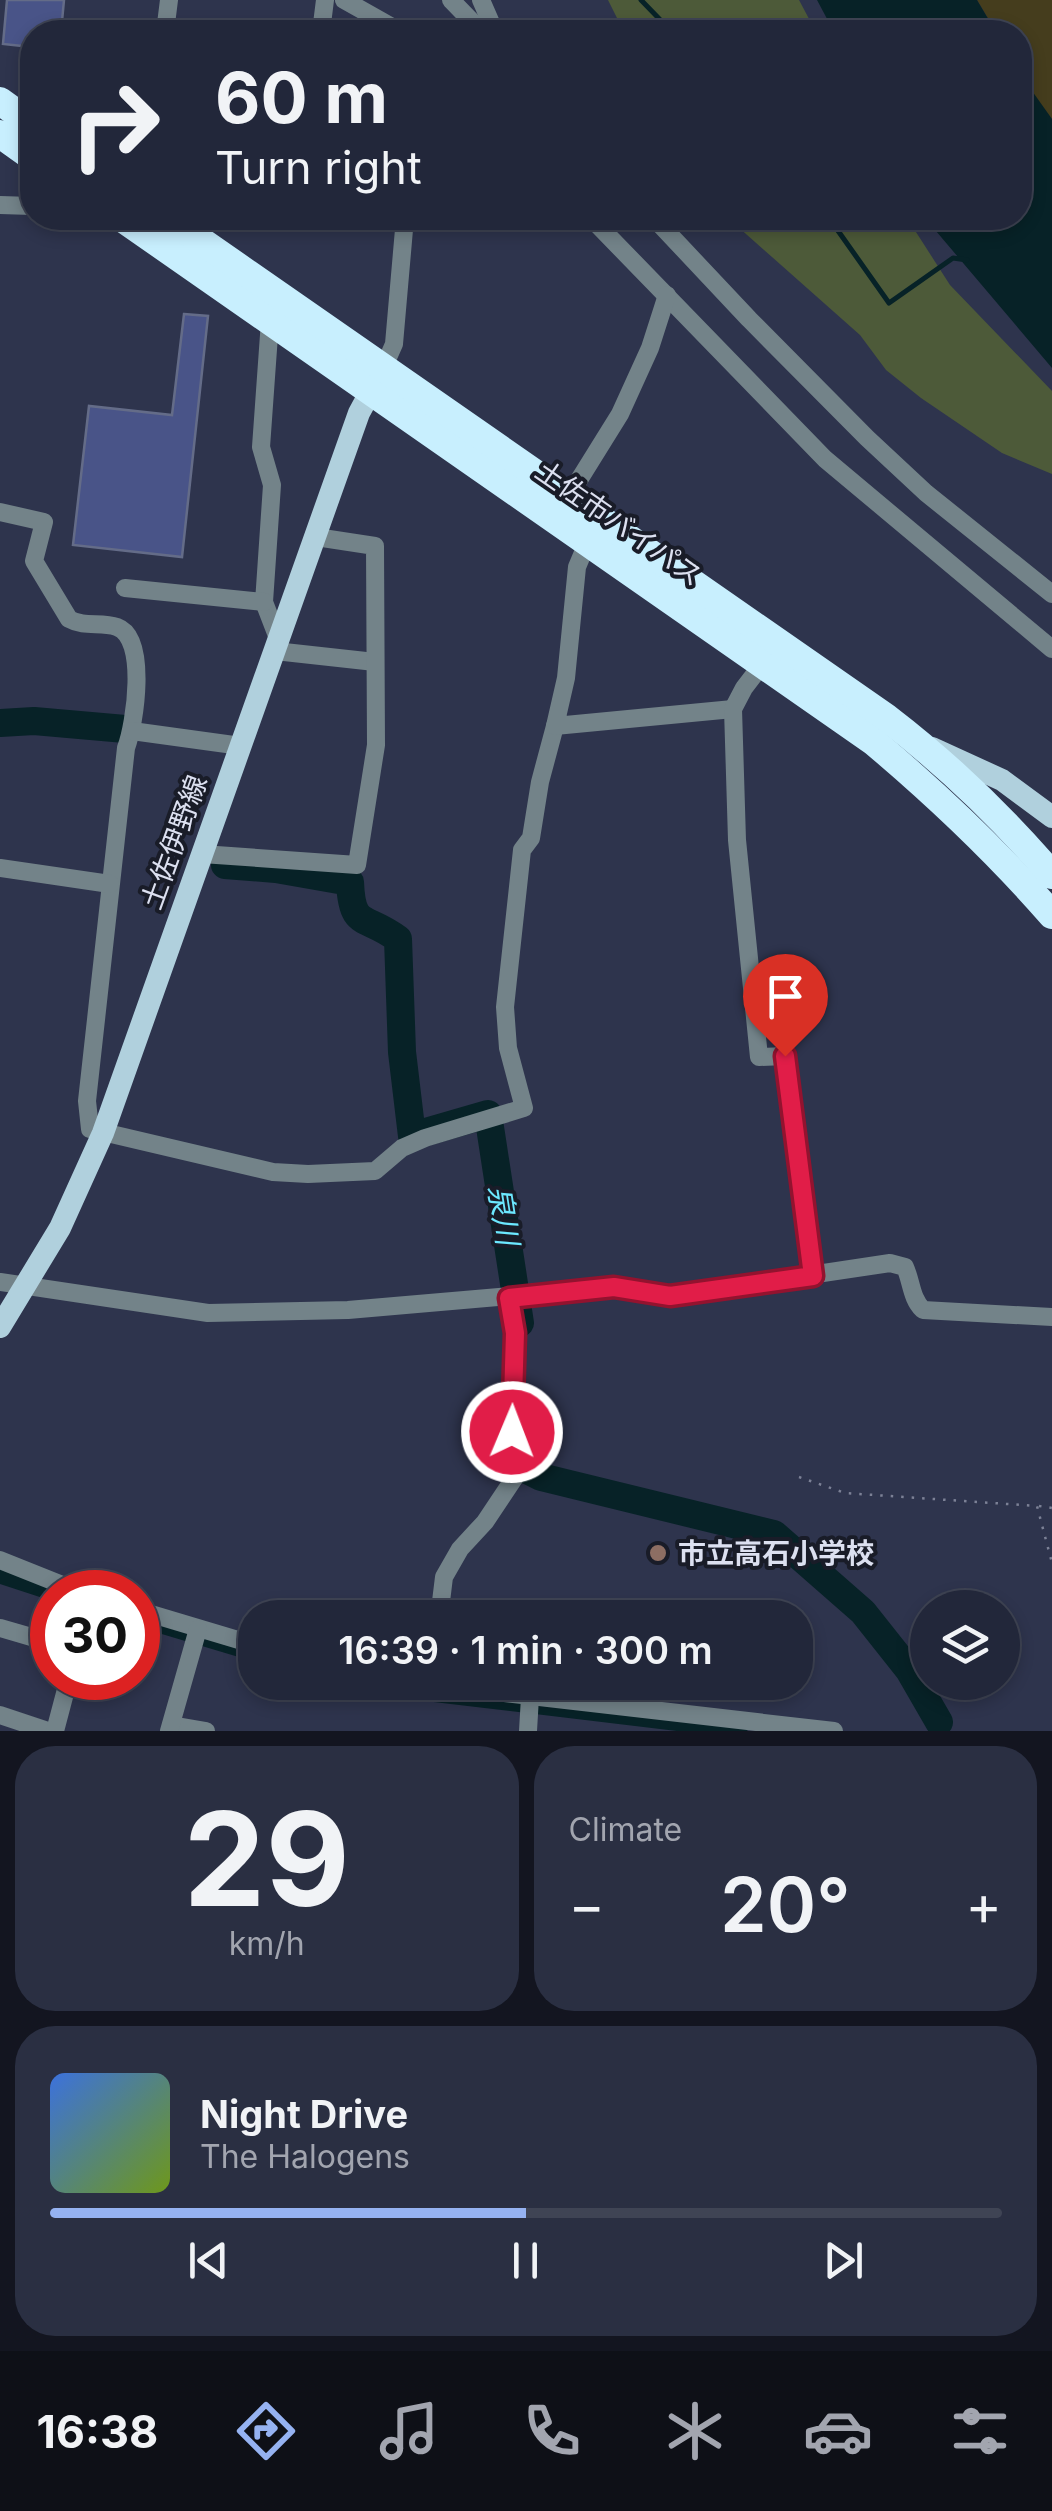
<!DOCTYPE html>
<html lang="en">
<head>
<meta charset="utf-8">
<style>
	:root { --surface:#22273a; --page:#2a2f42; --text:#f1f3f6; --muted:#a2a5af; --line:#3f4454; --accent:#95b2f1 }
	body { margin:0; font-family:Inter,"Noto Sans JP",sans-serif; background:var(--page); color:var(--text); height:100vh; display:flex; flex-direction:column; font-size:38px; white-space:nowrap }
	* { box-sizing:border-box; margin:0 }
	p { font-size:32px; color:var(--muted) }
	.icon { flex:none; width:55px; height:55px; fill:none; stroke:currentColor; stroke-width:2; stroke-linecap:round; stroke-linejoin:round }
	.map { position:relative; height:1731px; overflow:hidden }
	.sheet { display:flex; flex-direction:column; gap:15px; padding:15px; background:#131520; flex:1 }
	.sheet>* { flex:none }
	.top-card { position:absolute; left:20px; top:20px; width:1012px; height:210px; border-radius:40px; box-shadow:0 5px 15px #0003,0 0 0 2px var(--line); background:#22273a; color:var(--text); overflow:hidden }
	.tools { position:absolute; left:910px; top:1590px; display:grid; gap:20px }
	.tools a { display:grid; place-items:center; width:110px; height:110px; border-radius:50%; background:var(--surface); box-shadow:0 5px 15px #0003,0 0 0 2px var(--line); font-size:50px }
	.speed { position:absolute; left:30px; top:1570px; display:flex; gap:20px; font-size:50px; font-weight:700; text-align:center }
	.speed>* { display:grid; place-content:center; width:130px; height:130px; border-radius:50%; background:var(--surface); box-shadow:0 5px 15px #0003,0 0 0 2px var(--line); line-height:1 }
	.speed .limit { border:15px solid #d22; background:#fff; color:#111 }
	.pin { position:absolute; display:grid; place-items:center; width:85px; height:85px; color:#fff; margin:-102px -42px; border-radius:50% 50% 50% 0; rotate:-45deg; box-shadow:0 0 10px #0007 }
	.pin .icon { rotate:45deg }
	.me { position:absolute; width:110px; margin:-55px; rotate:1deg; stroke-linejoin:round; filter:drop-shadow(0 0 8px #0008) }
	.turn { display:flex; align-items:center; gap:35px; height:210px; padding:0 30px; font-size:45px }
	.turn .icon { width:130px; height:130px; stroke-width:2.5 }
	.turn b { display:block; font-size:70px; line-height:85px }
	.big { font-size:75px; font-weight:600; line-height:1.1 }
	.sheet .card { flex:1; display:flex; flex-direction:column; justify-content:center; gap:15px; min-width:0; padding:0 35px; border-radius:40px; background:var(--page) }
	.sheet .dial { align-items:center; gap:0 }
	.dial b { font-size:130px; line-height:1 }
	.song { display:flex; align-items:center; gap:30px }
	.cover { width:120px; height:120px; border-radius:15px; background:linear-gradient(135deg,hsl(220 70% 55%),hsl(80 70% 35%)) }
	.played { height:10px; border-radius:5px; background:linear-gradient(90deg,var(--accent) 50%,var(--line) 50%) }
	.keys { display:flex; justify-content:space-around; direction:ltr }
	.heat { display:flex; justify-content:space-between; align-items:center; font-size:55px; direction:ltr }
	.sheet .tiles { flex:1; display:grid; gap:15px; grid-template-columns:1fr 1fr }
	.card:last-child { grid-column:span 2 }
	.trip { position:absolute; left:238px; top:1600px; width:575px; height:100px; border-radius:40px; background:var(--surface); box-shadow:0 5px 15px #0003,0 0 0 2px var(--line); font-weight:600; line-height:100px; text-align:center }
	.tab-bar { display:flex; height:160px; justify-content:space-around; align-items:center; background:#0e1017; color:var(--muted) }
	.tab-bar .icon { width:70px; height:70px }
	.tab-bar .active { color:var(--accent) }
	.tab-bar b { font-size:45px; color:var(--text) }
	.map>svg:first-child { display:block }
	.green { fill:#4d5a39 }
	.sand { fill:#453d1d }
	.water { fill:#072227 }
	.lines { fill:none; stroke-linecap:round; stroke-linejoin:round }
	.stream { stroke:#072227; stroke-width:5 }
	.canal { stroke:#072227; stroke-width:15 }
	.river { stroke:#072227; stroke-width:28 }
	.building { fill:#495488; stroke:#646c88; stroke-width:2.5 }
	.path { stroke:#7c8196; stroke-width:2.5; stroke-dasharray:2.5 8; stroke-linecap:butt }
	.minor { stroke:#738389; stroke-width:18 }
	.major { stroke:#b0d0dd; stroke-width:22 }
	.highway { stroke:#c8effe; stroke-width:28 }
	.route-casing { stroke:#92132f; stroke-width:25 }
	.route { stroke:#e11d48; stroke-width:18 }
	.education-dot { fill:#8d6e63; stroke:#191c28; stroke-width:4 }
	.labels { text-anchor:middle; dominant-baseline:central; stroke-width:8; stroke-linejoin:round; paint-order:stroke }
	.street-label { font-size:28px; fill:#dce0f0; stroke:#191c28 }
	.poi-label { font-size:28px; font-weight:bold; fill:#dce0f0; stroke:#191c28; text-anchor:start }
	.water-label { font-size:30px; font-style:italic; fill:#6ce8ff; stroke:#191c28 }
</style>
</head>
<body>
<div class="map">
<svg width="1052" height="1731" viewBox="0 0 1052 1731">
	<rect width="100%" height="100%" fill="#2e344d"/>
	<g class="green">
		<path d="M608 0H799L816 32H624Z"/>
		<path d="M728 218H907L950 285 1052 391V474L1002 453 921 398 886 370 860 335Z"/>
	</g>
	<path class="sand" d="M977 0H1052V119C1022 84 1020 78 1020 32H996Z"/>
	<g class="water">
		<path d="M817 0H977L996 32H834Z"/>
		<path d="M1020 74 1052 119V368L936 231 929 218H1020Z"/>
	</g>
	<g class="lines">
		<g class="stream">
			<path d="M641 0 672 32"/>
			<path d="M829 218 889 303 953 258 967 260"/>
		</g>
		<g class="canal">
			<path d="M0 1576 52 1593"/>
			<path d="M138 1619 255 1654"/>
			<path d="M358 1682 388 1689 740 1731"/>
		</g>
		<g class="river">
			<path d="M0 723 34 721 125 729"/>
			<path d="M225 865 276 869 350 882C352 930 365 914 398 939L402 1052 412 1136 488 1114 520 1323"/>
			<path d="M520 1426V1461L529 1471 541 1477 774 1534 863 1612 909 1670 939 1722"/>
		</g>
	</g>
	<g class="building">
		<path d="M7 0H64L61 32H32V47L3 44Z"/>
		<path d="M184 314 208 316 182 557 73 545 89 406 172 415Z"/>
	</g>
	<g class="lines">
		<g class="path">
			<path d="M799 1477 845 1493 1037 1506 1052 1563"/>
			<path d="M1039 1506 1052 1508"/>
		</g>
		<g class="minor">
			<path d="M344 0 401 32"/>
			<path d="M451 0 482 32"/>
			<path d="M481 0 495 32"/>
			<path d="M165 32 169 0"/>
			<path d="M321 32 325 0"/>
			<path d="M0 205 32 206"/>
			<path d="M591 218 825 459 1052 649"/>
			<path d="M654 218 749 319 867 438 926 493 1052 594"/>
			<path d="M270 321 261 447 272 485 264 602 279 641"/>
			<path d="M383 369 394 344 405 218"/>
			<path d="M569 496 620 414 650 348 667 295"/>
			<path d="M0 512 44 522 34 561 69 619C85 628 101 621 117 627 148 638 135 724 126 748L87 1101 90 1129 273 1172 308 1174 375 1171 402 1148 425 1138 524 1108 508 1048 505 1007 522 850 531 838 540 782 555 726"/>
			<path d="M590 536 577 567 566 678 555 726 733 709"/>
			<path d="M125 588 264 602"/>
			<path d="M275 651 375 662"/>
			<path d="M767 658 744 688 733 709 737 840 759 1057 785 1056 813 1276"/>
			<path d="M132 731 241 746"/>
			<path d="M202 854 357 865 376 745 375 546 316 537"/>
			<path d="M0 868 110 884"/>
			<path d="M0 1282 208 1313 348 1310 614 1287 670 1296 890 1263 905 1267C912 1283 911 1298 923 1310L1052 1317"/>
			<path d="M0 1560 80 1592"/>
			<path d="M138 1610 255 1645"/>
			<path d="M439 1618 444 1577 460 1549 485 1522 515 1477 512 1432 515 1333 509 1297"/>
			<path d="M0 1628 52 1643"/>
			<path d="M409 1682 834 1731"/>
			<path d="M0 1715 48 1731"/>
			<path d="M171 1725 206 1731"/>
			<path d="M55 1731 69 1678"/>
			<path d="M169 1731 198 1629"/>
			<path d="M528 1731 530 1697"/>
		</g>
		<g class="major">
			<path d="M932 748 1002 780 1052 817"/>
			<path d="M0 1327 60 1228 103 1133 359 413 379 376"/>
		</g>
		<g class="highway">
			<path d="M0 101 32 124"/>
			<path d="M0 134 32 157"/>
			<path d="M122 218 874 742C938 796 997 852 1052 915"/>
			<path d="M168 218 887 718C947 764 1003 818 1052 875"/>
		</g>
	</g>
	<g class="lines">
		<g class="route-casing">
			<path id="route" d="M512 1432 515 1333 509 1298 614 1287 670 1296 813 1276 785 1056"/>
		</g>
		<use href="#route" class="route"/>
	</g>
	<circle class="education-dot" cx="658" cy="1553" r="10"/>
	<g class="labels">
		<g class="street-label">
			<text transform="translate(619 523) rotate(35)">土佐市バイパス</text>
			<text transform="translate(174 842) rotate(-70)">土佐伊野線</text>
		</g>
		<g class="poi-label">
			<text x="678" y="1553">市立高石小学校</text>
		</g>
		<g class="water-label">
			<text transform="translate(504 1215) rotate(81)">泉川</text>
		</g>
	</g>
</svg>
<div class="tools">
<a><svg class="icon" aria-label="layers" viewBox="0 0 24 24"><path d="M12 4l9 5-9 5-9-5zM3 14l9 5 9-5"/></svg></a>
</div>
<div class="speed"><div class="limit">30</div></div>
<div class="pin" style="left:785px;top:1056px;background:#d93025"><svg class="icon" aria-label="arrive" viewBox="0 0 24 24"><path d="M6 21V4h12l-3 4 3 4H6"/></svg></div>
<svg class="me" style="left:512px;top:1432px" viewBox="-20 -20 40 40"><circle r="17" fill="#e11d48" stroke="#fff" stroke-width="3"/><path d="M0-11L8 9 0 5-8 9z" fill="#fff"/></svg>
<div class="trip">16:39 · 1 min · 300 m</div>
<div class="top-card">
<div class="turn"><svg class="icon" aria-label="right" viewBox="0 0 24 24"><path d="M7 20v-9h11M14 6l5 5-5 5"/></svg><div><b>60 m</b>Turn right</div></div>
</div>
</div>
<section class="sheet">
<div class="tiles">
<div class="card dial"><b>29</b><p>km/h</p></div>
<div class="card"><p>Climate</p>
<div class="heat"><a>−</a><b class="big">20°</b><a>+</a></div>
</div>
<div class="card">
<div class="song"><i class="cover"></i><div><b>Night Drive</b><p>The Halogens</p></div></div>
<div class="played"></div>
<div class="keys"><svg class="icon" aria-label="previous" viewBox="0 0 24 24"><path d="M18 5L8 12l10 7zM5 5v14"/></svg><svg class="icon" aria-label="pause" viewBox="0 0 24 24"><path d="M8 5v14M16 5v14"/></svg><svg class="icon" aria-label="next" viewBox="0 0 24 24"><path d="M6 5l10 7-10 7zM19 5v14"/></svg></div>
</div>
</div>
</section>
<nav class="tab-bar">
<b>16:38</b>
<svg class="icon active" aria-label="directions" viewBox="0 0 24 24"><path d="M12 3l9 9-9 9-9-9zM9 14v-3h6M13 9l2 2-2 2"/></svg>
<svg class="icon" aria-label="music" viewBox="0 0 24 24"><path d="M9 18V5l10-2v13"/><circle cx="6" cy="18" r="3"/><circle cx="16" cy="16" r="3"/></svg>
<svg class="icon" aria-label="phone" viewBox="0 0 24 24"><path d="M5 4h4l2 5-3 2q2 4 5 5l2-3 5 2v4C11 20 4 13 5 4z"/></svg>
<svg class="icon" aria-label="climate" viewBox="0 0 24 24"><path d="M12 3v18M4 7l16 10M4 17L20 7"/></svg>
<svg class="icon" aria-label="car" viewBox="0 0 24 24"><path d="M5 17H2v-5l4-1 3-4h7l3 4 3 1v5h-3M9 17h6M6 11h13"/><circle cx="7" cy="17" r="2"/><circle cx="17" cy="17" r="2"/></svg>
<svg class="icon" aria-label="filters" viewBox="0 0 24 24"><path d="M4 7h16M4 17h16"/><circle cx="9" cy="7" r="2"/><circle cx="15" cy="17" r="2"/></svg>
</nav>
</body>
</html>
